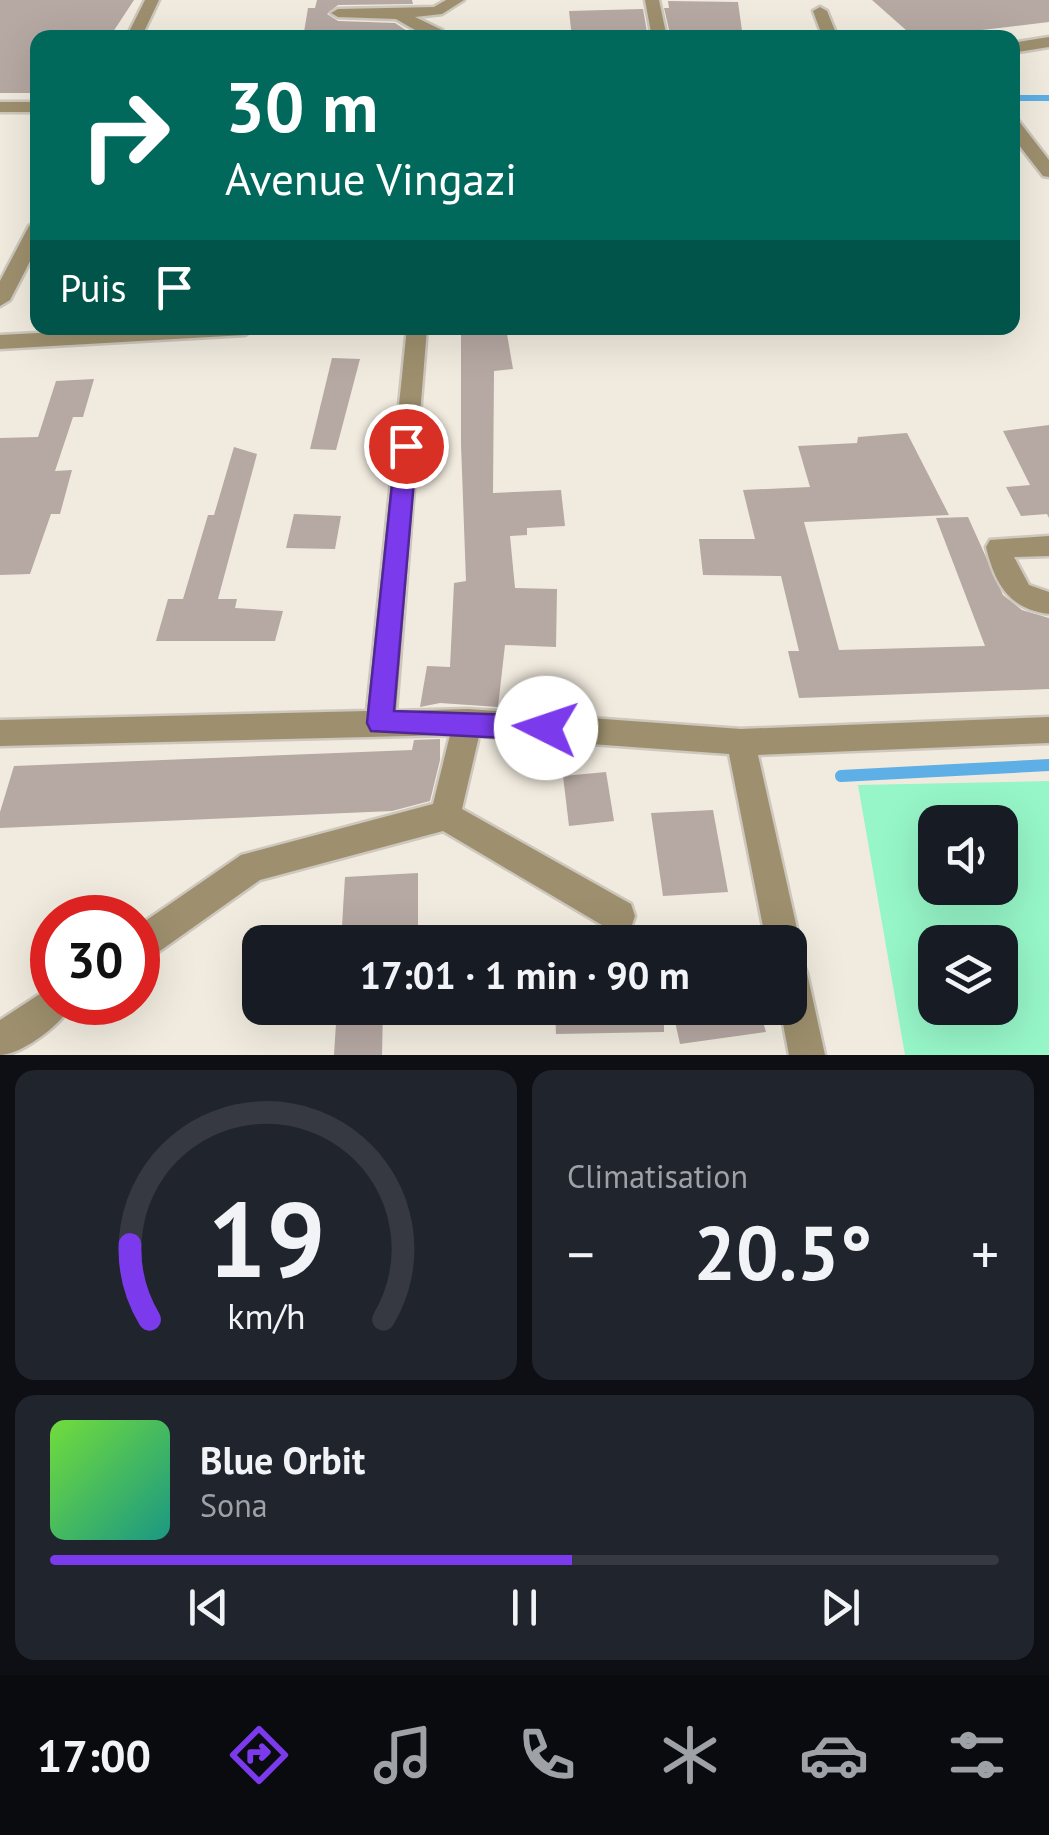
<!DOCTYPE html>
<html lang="fr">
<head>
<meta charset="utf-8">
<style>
	:root { --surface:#171b24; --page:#20242c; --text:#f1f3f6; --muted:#9ea1a6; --line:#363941; --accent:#7c3aed }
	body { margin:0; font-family:"PT Sans",sans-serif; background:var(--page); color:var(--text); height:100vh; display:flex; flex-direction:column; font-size:38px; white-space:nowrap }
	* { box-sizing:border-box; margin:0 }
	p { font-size:32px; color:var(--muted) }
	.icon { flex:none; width:55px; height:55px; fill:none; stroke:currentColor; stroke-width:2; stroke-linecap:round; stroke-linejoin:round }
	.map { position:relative; height:1055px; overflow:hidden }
	.sheet { display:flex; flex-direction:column; gap:15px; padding:15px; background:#0d0f14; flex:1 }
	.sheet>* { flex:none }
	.guide { position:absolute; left:30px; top:30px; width:990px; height:305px; border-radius:20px; box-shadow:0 10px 40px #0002; background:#00695c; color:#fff; overflow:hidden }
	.fabs { position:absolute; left:918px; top:805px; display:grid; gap:20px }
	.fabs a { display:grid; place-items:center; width:100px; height:100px; border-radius:20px; background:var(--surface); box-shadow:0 10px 40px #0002; font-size:50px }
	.speed { position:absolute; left:30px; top:895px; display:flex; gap:20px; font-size:50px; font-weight:700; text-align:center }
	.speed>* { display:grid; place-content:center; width:130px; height:130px; border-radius:50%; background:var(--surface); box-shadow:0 10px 40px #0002; line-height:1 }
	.speed .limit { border:15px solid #d22; background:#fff; color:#111 }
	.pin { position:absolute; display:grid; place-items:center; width:85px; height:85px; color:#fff; margin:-42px; border:5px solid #fff; border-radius:50%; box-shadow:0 2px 10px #0007 }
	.me { position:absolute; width:110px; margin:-55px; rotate:274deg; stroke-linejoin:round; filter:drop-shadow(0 0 8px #0008) }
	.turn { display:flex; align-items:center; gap:35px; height:210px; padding:0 30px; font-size:45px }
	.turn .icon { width:130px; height:130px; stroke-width:2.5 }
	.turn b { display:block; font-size:70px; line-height:85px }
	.then { display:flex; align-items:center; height:95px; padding:0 30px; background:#0003; gap:20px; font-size:38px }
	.big { font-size:75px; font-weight:600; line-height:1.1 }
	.sheet .tile { flex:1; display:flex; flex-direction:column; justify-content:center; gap:15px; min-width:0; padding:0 35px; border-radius:20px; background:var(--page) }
	.sheet .dial { align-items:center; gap:0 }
	.dial svg { height:260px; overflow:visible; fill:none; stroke:var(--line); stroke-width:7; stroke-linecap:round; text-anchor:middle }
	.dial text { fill:var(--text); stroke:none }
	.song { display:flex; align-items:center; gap:30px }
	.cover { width:120px; height:120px; border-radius:15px; background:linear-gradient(135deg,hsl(100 70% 55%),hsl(170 70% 35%)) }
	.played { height:10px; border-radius:5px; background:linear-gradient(90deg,var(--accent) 55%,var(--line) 55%) }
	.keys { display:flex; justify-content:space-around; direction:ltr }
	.heat { display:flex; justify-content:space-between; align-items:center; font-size:55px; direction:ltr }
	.sheet .tiles { flex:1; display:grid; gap:15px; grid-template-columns:1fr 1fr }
	.tile:last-child { grid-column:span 2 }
	.trip { position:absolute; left:242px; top:925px; width:565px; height:100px; border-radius:20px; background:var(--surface); box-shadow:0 10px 40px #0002; font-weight:600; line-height:100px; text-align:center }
	.tabs { display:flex; height:160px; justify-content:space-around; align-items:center; background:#090b0e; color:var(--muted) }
	.tabs .icon { width:70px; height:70px }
	.tabs .selected { color:var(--accent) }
	.tabs b { font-size:45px; color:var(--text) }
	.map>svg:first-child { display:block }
	.green { fill:#96f6c8; fill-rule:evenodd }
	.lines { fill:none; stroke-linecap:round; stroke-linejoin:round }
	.stream-far1 { stroke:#5dafe6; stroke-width:6 }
	.stream { stroke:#5dafe6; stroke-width:12 }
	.building { fill:#b6a8a3 }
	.minor-casing { stroke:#cdc7bd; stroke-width:5 }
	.minor { fill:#9e906e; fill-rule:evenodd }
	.route { fill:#7c3aed; stroke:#51269a; stroke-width:2.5 }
</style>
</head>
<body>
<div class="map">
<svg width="1049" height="1055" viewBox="0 0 1049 1055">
	<rect width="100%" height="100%" fill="#f1ebdf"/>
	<path class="green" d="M1049 781V1055H905L858 785ZM935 822H1000V888H935ZM935 942H1000V1008H935Z"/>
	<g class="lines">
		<path class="stream-far1" d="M1012 98H1049"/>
		<path class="stream" d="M841 776 1049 765"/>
	</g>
	<g class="building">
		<path d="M0 0H134L109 38H38V80L30 93H0Z"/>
		<path d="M317 0H412L413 4 338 5 327 14 338 21 395 23 418 38H303L308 8H315Z"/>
		<path d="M872 0H1049V22L915 38Z"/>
		<path d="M668 1 738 2 743 38H671L664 8H669Z"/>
		<path d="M643 9 648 38H572L569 11Z"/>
		<path d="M461 328H506L513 369 494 371 493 493 561 490 565 526 527 528V535L510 536 515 588 557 589 556 647 505 645 498 707 440 703 420 707 427 666 450 667 454 583 466 581 461 444Z"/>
		<path d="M332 358 360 359 336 450 310 449Z"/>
		<path d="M94 379 83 417H73L55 471 72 470 60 514H51L30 574 0 575V438L38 437 56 381Z"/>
		<path d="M1049 425V518L1047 514 1021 516 1006 487 1030 485 1003 431Z"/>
		<path d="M907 433 949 515 804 522 839 650 985 646 936 518 968 517 1003 595 1022 610 1049 618V689L799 698 788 651H799L781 576 703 575 699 539H755L743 490 810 487 798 446 857 443 858 437Z"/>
		<path d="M234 447 257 454 218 599H237L235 608 283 611 275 641H156L168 599H183L208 515H214Z"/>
		<path d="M294 514 341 516 335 549 286 548Z"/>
		<path d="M440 739V760L430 801 392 811 0 828V812L14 766 412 750 414 740Z"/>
		<path d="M606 772 614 821 569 826 563 776Z"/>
		<path d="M713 810 728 892 663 896 651 813Z"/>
		<path d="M418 873V942H341L345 877Z"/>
		<path d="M337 1008H383L382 1055H334Z"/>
		<path d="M555 1008H664V1032L556 1034Z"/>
		<path d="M672 1008H759L766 1032 680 1044Z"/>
	</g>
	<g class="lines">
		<g class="minor-casing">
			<g id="minor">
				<path d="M145 0H159L141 38H126Z"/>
				<path d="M446 0H464L442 14 415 17 442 30 445 38H429L396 19 338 17 331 13 338 9 434 7Z"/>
				<path d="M645 0H659L667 38H652Z"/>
				<path d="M820 7 827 11 838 38H823L813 11Z"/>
				<path d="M1049 37V47L1012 53V43Z"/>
				<rect x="0" y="102" width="38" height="10"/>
				<path d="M1012 119 1018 120 1049 160V177L1043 176 1012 136Z"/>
				<path d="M38 220V246L10 300 0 306V281L29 226Z"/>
				<path d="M133 328H255L245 335 0 349V335Z"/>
				<path d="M407 328H427L396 711 468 709 741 729 1049 717V743L758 755 800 942 790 956V942H766L729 754 479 736 462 809 631 904 635 916 631 928 619 932 607 928 443 831 260 880 150 958 138 963V926L241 855 433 804 450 735 0 746V720L367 711Z"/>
				<path d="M1049 536V556L1014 557 1029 585 1049 592V614C1009 609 995 584 986 547L990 540Z"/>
				<path d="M790 956 802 961 807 973 825 1055H789L780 1008H790Z"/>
				<path d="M52 986V1002H73C65 1022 22 1055 0 1055V1020Z"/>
			</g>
		</g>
		<use href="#minor" class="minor"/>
	</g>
	<path class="route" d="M406 438 417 446 394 711 546 716 555 720 559 728 555 736 546 740 371 731 367 723 396 446Z"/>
</svg>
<div class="fabs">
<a><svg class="icon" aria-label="sound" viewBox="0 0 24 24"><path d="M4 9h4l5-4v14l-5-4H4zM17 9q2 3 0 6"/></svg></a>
<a><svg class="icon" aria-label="layers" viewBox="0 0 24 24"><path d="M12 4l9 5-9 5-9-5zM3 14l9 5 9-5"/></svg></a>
</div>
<div class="speed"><div class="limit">30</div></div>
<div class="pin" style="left:406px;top:446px;background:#d93025"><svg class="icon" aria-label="arrive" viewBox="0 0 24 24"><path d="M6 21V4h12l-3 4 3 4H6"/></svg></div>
<svg class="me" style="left:546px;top:728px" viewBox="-20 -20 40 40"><circle r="19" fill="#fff"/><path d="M0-13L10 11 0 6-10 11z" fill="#7c3aed"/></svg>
<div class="trip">17:01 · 1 min · 90 m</div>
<div class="guide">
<div class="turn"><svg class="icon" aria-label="right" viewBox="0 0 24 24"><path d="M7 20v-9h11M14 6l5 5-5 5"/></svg><div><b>30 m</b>Avenue Vingazi</div></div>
<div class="then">Puis<svg class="icon" aria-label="arrive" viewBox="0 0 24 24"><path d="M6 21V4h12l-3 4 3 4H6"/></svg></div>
</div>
</div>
<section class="sheet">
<div class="tiles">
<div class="tile dial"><svg viewBox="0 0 100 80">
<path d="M14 69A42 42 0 1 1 86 69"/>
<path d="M14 69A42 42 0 0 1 8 46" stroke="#7c3aed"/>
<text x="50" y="56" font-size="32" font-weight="700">19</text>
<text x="50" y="72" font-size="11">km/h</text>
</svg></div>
<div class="tile"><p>Climatisation</p>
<div class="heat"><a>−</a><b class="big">20.5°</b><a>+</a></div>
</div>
<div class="tile">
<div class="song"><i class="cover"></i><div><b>Blue Orbit</b><p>Sona</p></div></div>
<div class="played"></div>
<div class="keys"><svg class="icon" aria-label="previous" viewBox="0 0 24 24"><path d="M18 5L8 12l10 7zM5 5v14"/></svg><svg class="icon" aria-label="pause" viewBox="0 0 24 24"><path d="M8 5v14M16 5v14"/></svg><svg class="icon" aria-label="next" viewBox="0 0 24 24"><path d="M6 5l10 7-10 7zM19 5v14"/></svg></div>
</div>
</div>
</section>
<nav class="tabs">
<b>17:00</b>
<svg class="icon selected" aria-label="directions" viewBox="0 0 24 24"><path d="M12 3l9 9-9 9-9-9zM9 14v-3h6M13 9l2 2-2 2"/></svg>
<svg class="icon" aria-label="music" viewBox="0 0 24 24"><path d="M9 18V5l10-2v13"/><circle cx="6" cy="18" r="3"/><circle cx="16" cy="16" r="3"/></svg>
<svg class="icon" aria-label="phone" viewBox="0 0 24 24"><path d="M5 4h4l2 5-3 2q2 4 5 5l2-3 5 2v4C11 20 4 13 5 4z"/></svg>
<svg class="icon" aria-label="climate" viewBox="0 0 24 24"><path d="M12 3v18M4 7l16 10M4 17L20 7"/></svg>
<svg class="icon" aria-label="car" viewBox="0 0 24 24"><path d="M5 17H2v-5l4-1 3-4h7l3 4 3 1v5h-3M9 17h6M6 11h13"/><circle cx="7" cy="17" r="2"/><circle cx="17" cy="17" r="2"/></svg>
<svg class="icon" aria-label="filters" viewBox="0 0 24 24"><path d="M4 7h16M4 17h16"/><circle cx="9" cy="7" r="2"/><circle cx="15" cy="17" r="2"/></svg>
</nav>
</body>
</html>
